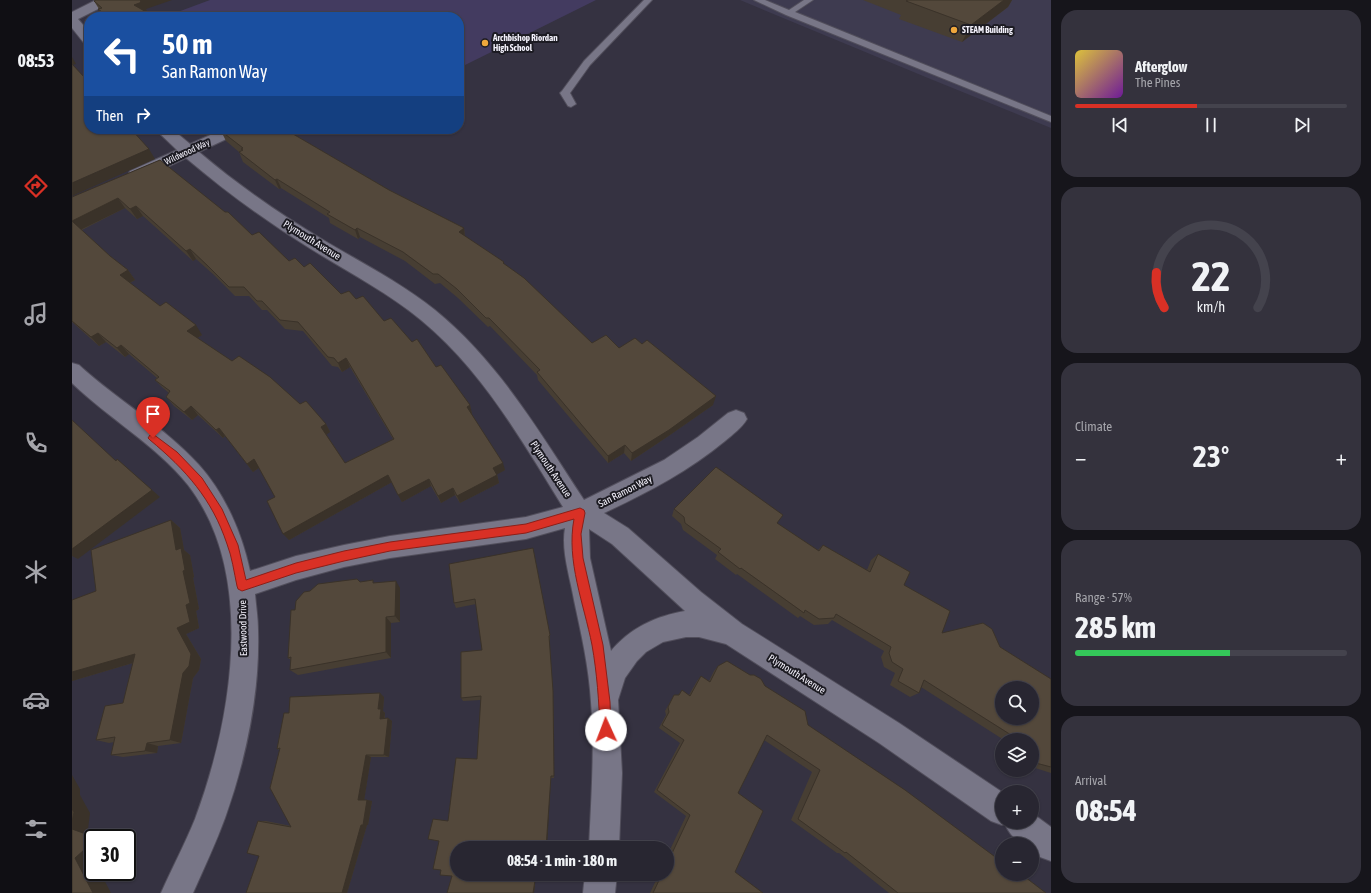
<!DOCTYPE html>
<html lang="en">
<head>
<meta charset="utf-8">
<style>
	:root { --surface:#282631; --page:#34323d; --text:#f1f3f6; --muted:#a5a5ab; --line:#44434d; --accent:#d93025 }
	body { margin:0; font-family:"Asap Condensed",sans-serif; background:var(--page); color:var(--text); height:100vh; display:flex; flex-direction:column; font-size:15px; white-space:nowrap }
	* { box-sizing:border-box; margin:0 }
	p { font-size:13px; color:var(--muted) }
	.icon { flex:none; width:22px; height:22px; fill:none; stroke:currentColor; stroke-width:2; stroke-linecap:round; stroke-linejoin:round }
	.map { position:relative; flex:1; overflow:hidden }
	.details { display:flex; flex-direction:column; gap:10px; padding:10px; background:#16151b; width:320px }
	.details>* { flex:none }
	.top-card { position:absolute; left:12px; top:12px; width:380px; height:122px; border-radius:16px; box-shadow:0 1px 3px #0004,0 0 0 1px var(--line); background:#1a4fa0; color:#fff; overflow:hidden }
	.controls { position:absolute; left:923px; top:681px; display:grid; gap:8px }
	.controls a { display:grid; place-items:center; width:44px; height:44px; border-radius:50%; background:var(--surface); box-shadow:0 1px 3px #0004,0 0 0 1px var(--line); font-size:20px }
	.speed { position:absolute; left:12px; top:829px; display:flex; gap:8px; font-size:20px; font-weight:700; text-align:center }
	.speed>* { display:grid; place-content:center; width:52px; height:52px; border-radius:50%; background:var(--surface); box-shadow:0 1px 3px #0004,0 0 0 1px var(--line); line-height:1 }
	.speed .limit { border:2px solid #111; border-radius:6px; background:#fff; color:#111 }
	.pin { position:absolute; display:grid; place-items:center; width:34px; height:34px; color:#fff; margin:-41px -17px; border-radius:50% 50% 50% 0; rotate:-45deg; box-shadow:0 0 4px #0007 }
	.pin .icon { rotate:45deg }
	.me { position:absolute; width:44px; margin:-22px; rotate:358deg; stroke-linejoin:round; filter:drop-shadow(0 0 3px #0008) }
	.turn { display:flex; align-items:center; gap:14px; height:84px; padding:0 12px; font-size:18px }
	.turn .icon { width:52px; height:52px; stroke-width:2.5 }
	.turn b { display:block; font-size:28px; line-height:34px }
	.then { display:flex; align-items:center; height:38px; padding:0 12px; background:#0003; gap:8px; font-size:15px }
	.big { font-size:30px; font-weight:700; line-height:1.1 }
	.details .tile { flex:1; display:flex; flex-direction:column; justify-content:center; gap:6px; min-width:0; padding:0 14px; border-radius:16px; background:var(--page) }
	.details .dial { align-items:center; gap:0 }
	.dial svg { height:104px; overflow:visible; fill:none; stroke:var(--line); stroke-width:7; stroke-linecap:round; text-anchor:middle }
	.dial text { fill:var(--text); stroke:none }
	.song { display:flex; align-items:center; gap:12px }
	.cover { width:48px; height:48px; border-radius:6px; background:linear-gradient(135deg,hsl(50 70% 55%),hsl(280 70% 35%)) }
	.played { height:4px; border-radius:2px; background:linear-gradient(90deg,var(--accent) 45%,var(--line) 45%) }
	.keys { display:flex; justify-content:space-around; direction:ltr }
	.heat { display:flex; justify-content:space-between; align-items:center; font-size:22px; direction:ltr }
	.charge { height:6px; border-radius:3px; background:linear-gradient(90deg,#34c759 57%,var(--line) 0) }
	.trip { position:absolute; left:378px; top:841px; width:224px; height:40px; border-radius:20px; background:var(--surface); box-shadow:0 1px 3px #0004,0 0 0 1px var(--line); font-weight:700; line-height:40px; text-align:center }
	main { display:flex; flex:1; min-height:0 }
	.dock { display:flex; flex-direction:column; width:72px; justify-content:space-around; align-items:center; background:#100f14; color:var(--muted) }
	.dock .icon { width:28px; height:28px }
	.dock .selected { color:var(--accent) }
	.dock b { font-size:18px; color:var(--text) }
	.map>svg:first-child { display:block }
	.built { fill:#3e3b50 }
	.green { fill:#433b60 }
	.lines { fill:none; stroke-linecap:round; stroke-linejoin:round }
	.service-casing { stroke:#514e5b; stroke-width:2 }
	.minor-casing { stroke:#514e5b; stroke-width:2 }
	.service { fill:#787687; fill-rule:evenodd }
	.minor { fill:#787687; fill-rule:evenodd }
	.wall { fill:#473e33; fill-rule:evenodd }
	.shaded-wall { fill:#3a3229 }
	.building { fill:#53483b; stroke:#3a3229; fill-rule:evenodd }
	.route { fill:#d93025; stroke:#8d1f18 }
	.poi-dot { fill:#eea73c; stroke:#1c1b22; stroke-width:1.5 }
	.labels { text-anchor:middle; dominant-baseline:central; stroke-width:4; stroke-linejoin:round; paint-order:stroke }
	.far-poi-label { font-size:9px; font-weight:bold; fill:#f4f2fc; stroke:#1c1b22; text-anchor:start }
	.far-street-label { font-size:9px; fill:#f4f2fc; stroke:#1c1b22 }
	.street-label { font-size:10px; fill:#f4f2fc; stroke:#1c1b22 }
</style>
</head>
<body>
<main>
<nav class="dock">
<b>08:53</b>
<svg class="icon selected" aria-label="directions" viewBox="0 0 24 24"><path d="M12 3l9 9-9 9-9-9zM9 14v-3h6M13 9l2 2-2 2"/></svg>
<svg class="icon" aria-label="music" viewBox="0 0 24 24"><path d="M9 18V5l10-2v13"/><circle cx="6" cy="18" r="3"/><circle cx="16" cy="16" r="3"/></svg>
<svg class="icon" aria-label="phone" viewBox="0 0 24 24"><path d="M5 4h4l2 5-3 2q2 4 5 5l2-3 5 2v4C11 20 4 13 5 4z"/></svg>
<svg class="icon" aria-label="climate" viewBox="0 0 24 24"><path d="M12 3v18M4 7l16 10M4 17L20 7"/></svg>
<svg class="icon" aria-label="car" viewBox="0 0 24 24"><path d="M5 17H2v-5l4-1 3-4h7l3 4 3 1v5h-3M9 17h6M6 11h13"/><circle cx="7" cy="17" r="2"/><circle cx="17" cy="17" r="2"/></svg>
<svg class="icon" aria-label="filters" viewBox="0 0 24 24"><path d="M4 7h16M4 17h16"/><circle cx="9" cy="7" r="2"/><circle cx="15" cy="17" r="2"/></svg>
</nav>
<div class="map">
<svg width="979" height="893" viewBox="0 0 979 893">
	<rect width="100%" height="100%" fill="#353241"/>
	<path class="built" d="M668 0H979V128L856 78Z"/>
	<path class="green" d="M138 0H524L387 68V17H109L103 13Z"/>
	<g class="lines">
		<g class="service-casing">
			<g id="service">
				<path d="M572 0H580L518 65 498 93 504 104 499 107 496 106 488 93 490 91 512 61Z"/>
				<path d="M682 0H693L717 10 732 0H741L723 12 979 116V122L714 15Z"/>
			</g>
		</g>
		<g class="minor-casing">
			<g id="minor">
				<path d="M24 0H40L38 3 6 19 17 32V44L12 43 0 28V12Z"/>
				<path d="M83 129H100L118 144 152 129H172L169 132 127 152C166 185 209 215 253 241 290 263 329 283 363 310 426 361 468 433 512 500L592 460 626 437 656 413 664 410 672 413 675 419C670 428 661 434 653 441 617 471 575 493 532 513L556 528 629 592 670 624 827 723 930 792V822H960V813L979 827V861L968 857 960 851V844C947 844 938 836 933 824L930 825 919 821 807 743 654 644 627 637H614L591 642 574 652 565 661 553 678 546 700 550 773 547 848H517C519 800 523 750 519 702 517 667 509 633 502 600 498 577 489 551 493 528L454 539 318 558 272 567 224 580 183 594C184 606 186 618 186 630 188 692 174 759 153 818 144 843 132 868 121 893H89C100 868 113 844 123 819 160 720 185 574 116 485 85 446 36 418 0 383V363L7 365C45 400 93 427 127 465 153 494 170 533 178 571L224 556 272 545 318 536 454 517 491 507C450 441 410 370 349 320 315 292 276 272 239 249 195 222 153 191 114 158L70 179 64 180 58 179 56 175 58 171 105 150ZM517 529 540 544 613 611C584 616 558 628 539 651L518 558Z"/>
				<path d="M513 874H545L543 893H511Z"/>
			</g>
		</g>
		<use href="#service" class="service"/>
		<use href="#minor" class="minor"/>
	</g>
	<g class="wall">
		<path d="M791 0H940L936 7 890 42 827 19 829 15Z"/>
		<path d="M22 1 74 9 75 11H74L83 17H30L26 9H27Z"/>
		<path d="M149 131 221 134 317 190 392 228 393 236 432 264 520 343 547 348 641 405 595 437 559 461 552 453 536 463 466 380 465 375 418 326 416 327 386 298 368 283 363 284 333 261 288 237 286 239 258 223 257 218 209 188 207 189 171 162 167 152 154 141Z"/>
		<path d="M88 160 180 235 217 261 232 267 269 294 284 299 340 342 364 367 398 405 400 414H399L433 470 425 474 427 483 388 503 383 495 369 503 359 486 330 502 320 482 217 540 203 497 187 468 181 472 153 436 151 438 126 415 120 420 102 406 94 397 97 393 91 388 83 380 85 378 57 354 53 357 34 342 27 346 0 322V197ZM53 208 65 219 71 216 121 261 124 259 142 275 163 296H177L190 310H195L213 329 231 331 260 366 266 367 270 372 278 367 321 439 273 463 254 434 258 432 254 424 228 404 160 361 125 338 130 335 88 306 58 283 63 280 56 270 38 256 10 230Z"/>
		<path d="M602 509 706 524 746 550 751 545 795 570 799 560 806 554 870 633 928 647 979 679V773L960 767V740H932L849 687 847 693 838 697 818 685 823 673 812 667 809 657 812 651 760 620 756 624 742 625 728 616 726 618 665 574 664 575 643 559 645 555 611 530 609 524 600 516Z"/>
		<path d="M99 520 108 528 112 550 118 555 122 577 121 578 127 609 124 611 127 628 114 634 129 659 127 670 121 678 109 743 86 746 85 753 51 757 39 755 42 742 37 743 24 740 51 703 61 663 0 681 24 591Z"/>
		<path d="M377 564 478 635V640H477L481 695 482 778H480L385 848V874H464L462 893H375L380 876 376 821 405 759 409 700 391 701 389 698 410 650 404 604 384 608 382 603Z"/>
		<path d="M288 582 303 583 328 588V622L319 623V658L226 675 218 670 219 660 216 658 223 610Z"/>
		<path d="M646 666 693 686 736 725 930 874 974 893H817L767 853H765L719 820 740 772 692 740 666 793 663 872 691 893H578L587 874H595V856L614 816 582 792 608 743 587 728 594 715 593 711 602 695H606L610 690 617 695 625 681 629 676 637 681 642 671Z"/>
		<path d="M312 697 311 711 313 713V718H316L320 721 317 757H299L292 800 300 801 296 825H295L275 893H174L187 856 186 821H194L219 826 208 750 205 749 217 713Z"/>
	</g>
	<g class="shaded-wall">
		<path d="M70 0H100L74 9 75 11 67 14 62 5Z"/>
		<path d="M932 0H940L936 7 890 42 899 25Z"/>
		<path d="M0 57 4 64 0 65Z"/>
		<path d="M13 78 17 85V88L12 80Z"/>
		<path d="M141 129H149L143 132Z"/>
		<path d="M77 149 83 159 0 196V183Z"/>
		<path d="M205 179 209 188 207 189 203 180Z"/>
		<path d="M46 198 53 208 8 230 0 221Z"/>
		<path d="M64 206 71 216 65 219 58 209Z"/>
		<path d="M285 228 288 237 286 239 283 230Z"/>
		<path d="M392 228 393 238 387 232Z"/>
		<path d="M118 249 124 259 121 261 114 251Z"/>
		<path d="M56 270 63 280 55 284 48 275Z"/>
		<path d="M124 325 130 335 122 340 115 331Z"/>
		<path d="M26 333 34 342 27 346 19 337Z"/>
		<path d="M49 345 57 354 53 357 45 348Z"/>
		<path d="M274 358 278 367 270 372 266 363Z"/>
		<path d="M644 396 641 405 595 437 559 461 560 453Z"/>
		<path d="M398 405 400 414 397 416 395 407Z"/>
		<path d="M119 406 126 415 120 420 112 412Z"/>
		<path d="M254 424 258 432 254 435 249 427Z"/>
		<path d="M147 428 153 436 151 438 144 430Z"/>
		<path d="M553 445 552 453 536 463V456Z"/>
		<path d="M45 459 88 497 6 559 0 556V549Z"/>
		<path d="M182 459 188 467 181 472 175 464Z"/>
		<path d="M431 463 433 470 422 476 421 468Z"/>
		<path d="M316 475 320 482 217 540 211 534Z"/>
		<path d="M425 475 427 483 388 503 385 496Z"/>
		<path d="M357 479 359 486 330 502 326 495Z"/>
		<path d="M381 488 383 495 369 503 366 496Z"/>
		<path d="M99 520 108 528 112 550 118 555 122 577 121 578 127 609 124 611 127 628 114 634 129 659 127 670 121 678 109 743 98 740 105 628 114 605 111 571 104 550Z"/>
		<path d="M324 581 328 588V622L323 616Z"/>
		<path d="M314 617 319 623V658L314 652Z"/>
		<path d="M63 654 74 659 0 681V672Z"/>
		<path d="M308 693 312 697 311 711 313 713 312 722 308 719 306 709Z"/>
		<path d="M316 718 320 721 317 757 312 755Z"/>
		<path d="M75 743 86 746 85 753 73 751Z"/>
		<path d="M294 755 299 757 292 801 286 800Z"/>
		<path d="M0 775 8 789V795L18 813 16 829 40 838H25L0 829Z"/>
		<path d="M479 776 475 848H474Z"/>
		<path d="M295 800 300 801 296 825H291Z"/>
		<path d="M289 825H295L275 893H270Z"/>
		<path d="M21 842V856L20 857 21 860V872H28L39 893H21L3 858Z"/>
		<path d="M464 874 462 893H461Z"/>
	</g>
	<g class="building">
		<path d="M24 0H70L68 1 70 2 62 5 83 17H37L26 9 30 8 22 1Z"/>
		<path d="M836 0H932L899 25 834 1Z"/>
		<path d="M0 64 13 78 12 80 17 86V129H59L77 149 0 183Z"/>
		<path d="M155 129H214L221 134 317 190 392 228 387 232 432 262 431 263 452 278 520 343 534 335 547 348 563 338 570 344 575 340 644 396 597 430 560 453 553 445 536 456 465 372 468 370 417 318H414L385 289 366 274H361L331 252 285 228 283 230 255 214 258 212 205 179 203 180 167 152 171 150 169 149 171 148 149 131Z"/>
		<path d="M88 160 153 212H156L180 235 187 232 217 261 223 258 232 267 238 263 269 294 277 291 284 299 291 296 312 321 319 318 340 342 345 339 364 367 369 365 398 405 395 407 431 463 421 468 425 475 385 496 381 488 366 496 357 479 326 495 316 475 211 534 195 501 203 497 182 459 175 464 147 428 144 430 119 406 112 412 94 397 98 391 83 380 87 377 49 345 45 348 26 333 19 337 0 321V197ZM46 198 58 209 64 206 114 251 118 249 136 266 157 287H172L185 301H190L208 320 226 322 256 357 262 358 266 363 274 358 322 439 273 463 249 427 254 424 234 401 228 404 198 377 167 356 160 361 115 331 124 325 94 302 88 306 48 275 56 270 38 256 0 221Z"/>
		<path d="M0 420 44 461 45 459 80 490 0 549Z"/>
		<path d="M644 467 711 515 705 523 747 551 751 545 798 572 806 554 838 572 832 585 878 611 870 633 911 623 920 629 928 647 979 679V767L960 762V740H947L852 680 847 693 826 681 831 669 820 662 817 653 819 647 764 614 762 618 747 619 733 610 732 613 669 568 668 569 646 552 649 549 613 523 612 517 602 509ZM930 688H960V718H930Z"/>
		<path d="M99 520 104 550 109 548 113 570 111 571 118 603 114 605 118 622 105 628 119 654 117 666 111 673 98 740 75 743 73 751 39 755 43 737 24 740 33 706 51 703 63 654 0 672V600L24 591 19 550Z"/>
		<path d="M461 548 478 635 477 636 481 691 482 776H479L474 848H385V874H464L461 893H375L380 876 368 875 369 870 361 869 367 841 356 839 361 819 376 821 384 758 405 759 409 696 389 698V652L410 650 403 599 382 603 377 564Z"/>
		<path d="M285 579 288 582 301 580V583L324 581 323 616 314 617V652L218 670 219 657 216 658 219 610H223L224 601 232 592 238 591 246 584Z"/>
		<path d="M655 661 678 675H682L689 679 693 686 733 711 736 725 833 790 930 862V874H949L974 893H826L774 852 773 853 726 819 748 770 695 735 666 793 691 811 663 872 691 893H581L590 874H595V864L618 815 585 790 612 740 590 725 597 712 596 707 602 695H607L610 690 618 696 629 676 638 682 646 666Z"/>
		<path d="M308 693 306 709H309L308 719 316 718 312 755H294L286 800H295L291 825H289L270 893H174L187 856 175 853 186 821 219 827 198 788 208 748 205 749 212 713H217L218 697Z"/>
		<path d="M0 809 2 812 0 822Z"/>
		<path d="M0 829 25 838H21V842L3 858 21 893H0Z"/>
	</g>
	<path class="route" d="M81 434 105 452 130 478 150 509 166 545 174 580 224 563 272 551 318 542 454 524 508 508 512 510 513 513 509 534 511 558 531 645 538 702 539 730 538 734 534 736 529 734 528 730C527 702 525 673 520 645 512 604 494 561 502 519L454 533 318 551 272 561 224 573 170 591 166 589 165 586C162 572 160 557 155 544 140 499 114 470 78 440L76 438 78 435Z"/>
	<g class="poi-dot">
		<circle cx="882" cy="30" r="4"/>
		<circle cx="413" cy="43" r="4"/>
	</g>
	<g class="labels">
		<g class="far-poi-label">
			<text x="890" y="30">STEAM Building</text>
			<text x="421" y="38">Archbishop Riordan<tspan x="421" dy="10">High School</tspan></text>
		</g>
		<g class="far-street-label">
			<text transform="translate(115 152) rotate(-25)">Wildwood Way</text>
		</g>
		<g class="street-label">
			<text transform="translate(240 240) rotate(32)">Plymouth Avenue</text>
			<text transform="translate(479 469) rotate(56)">Plymouth Avenue</text>
			<text transform="translate(553 491) rotate(-27)">San Ramon Way</text>
			<text transform="translate(171 628) rotate(-91)">Eastwood Drive</text>
			<text transform="translate(725 674) rotate(32)">Plymouth Avenue</text>
		</g>
	</g>
</svg>
<div class="controls">
<a><svg class="icon" aria-label="search" viewBox="0 0 24 24"><circle cx="10" cy="10" r="6"/><path d="M15 15l6 6"/></svg></a>
<a><svg class="icon" aria-label="layers" viewBox="0 0 24 24"><path d="M12 4l9 5-9 5-9-5zM3 14l9 5 9-5"/></svg></a>
<a>+</a>
<a>−</a>
</div>
<div class="speed"><div class="limit">30</div></div>
<div class="pin" style="left:81px;top:438px;background:#d93025"><svg class="icon" aria-label="arrive" viewBox="0 0 24 24"><path d="M6 21V4h12l-3 4 3 4H6"/></svg></div>
<svg class="me" style="left:534px;top:730px" viewBox="-20 -20 40 40"><circle r="19" fill="#fff"/><path d="M0-13L10 11 0 6-10 11z" fill="#d93025"/></svg>
<div class="trip">08:54 · 1 min · 180 m</div>
<div class="top-card">
<div class="turn"><svg class="icon" aria-label="left" viewBox="0 0 24 24"><path d="M17 20v-9H6M10 6l-5 5 5 5"/></svg><div><b>50 m</b>San Ramon Way</div></div>
<div class="then">Then<svg class="icon" aria-label="right" viewBox="0 0 24 24"><path d="M7 20v-9h11M14 6l5 5-5 5"/></svg></div>
</div>
</div>
<section class="details">
<div class="tile">
<div class="song"><i class="cover"></i><div><b>Afterglow</b><p>The Pines</p></div></div>
<div class="played"></div>
<div class="keys"><svg class="icon" aria-label="previous" viewBox="0 0 24 24"><path d="M18 5L8 12l10 7zM5 5v14"/></svg><svg class="icon" aria-label="pause" viewBox="0 0 24 24"><path d="M8 5v14M16 5v14"/></svg><svg class="icon" aria-label="next" viewBox="0 0 24 24"><path d="M6 5l10 7-10 7zM19 5v14"/></svg></div>
</div>
<div class="tile dial"><svg viewBox="0 0 100 80">
<path d="M14 69A42 42 0 1 1 86 69"/>
<path d="M14 69A42 42 0 0 1 8 42" stroke="#d93025"/>
<text x="50" y="56" font-size="32" font-weight="700">22</text>
<text x="50" y="72" font-size="11">km/h</text>
</svg></div>
<div class="tile"><p>Climate</p>
<div class="heat"><a>−</a><b class="big">23°</b><a>+</a></div>
</div>
<div class="tile"><p>Range · 57%</p><b class="big">285 km</b><div class="charge"></div></div>
<div class="tile"><p>Arrival</p><b class="big">08:54</b></div>
</section>
</main>
</body>
</html>
